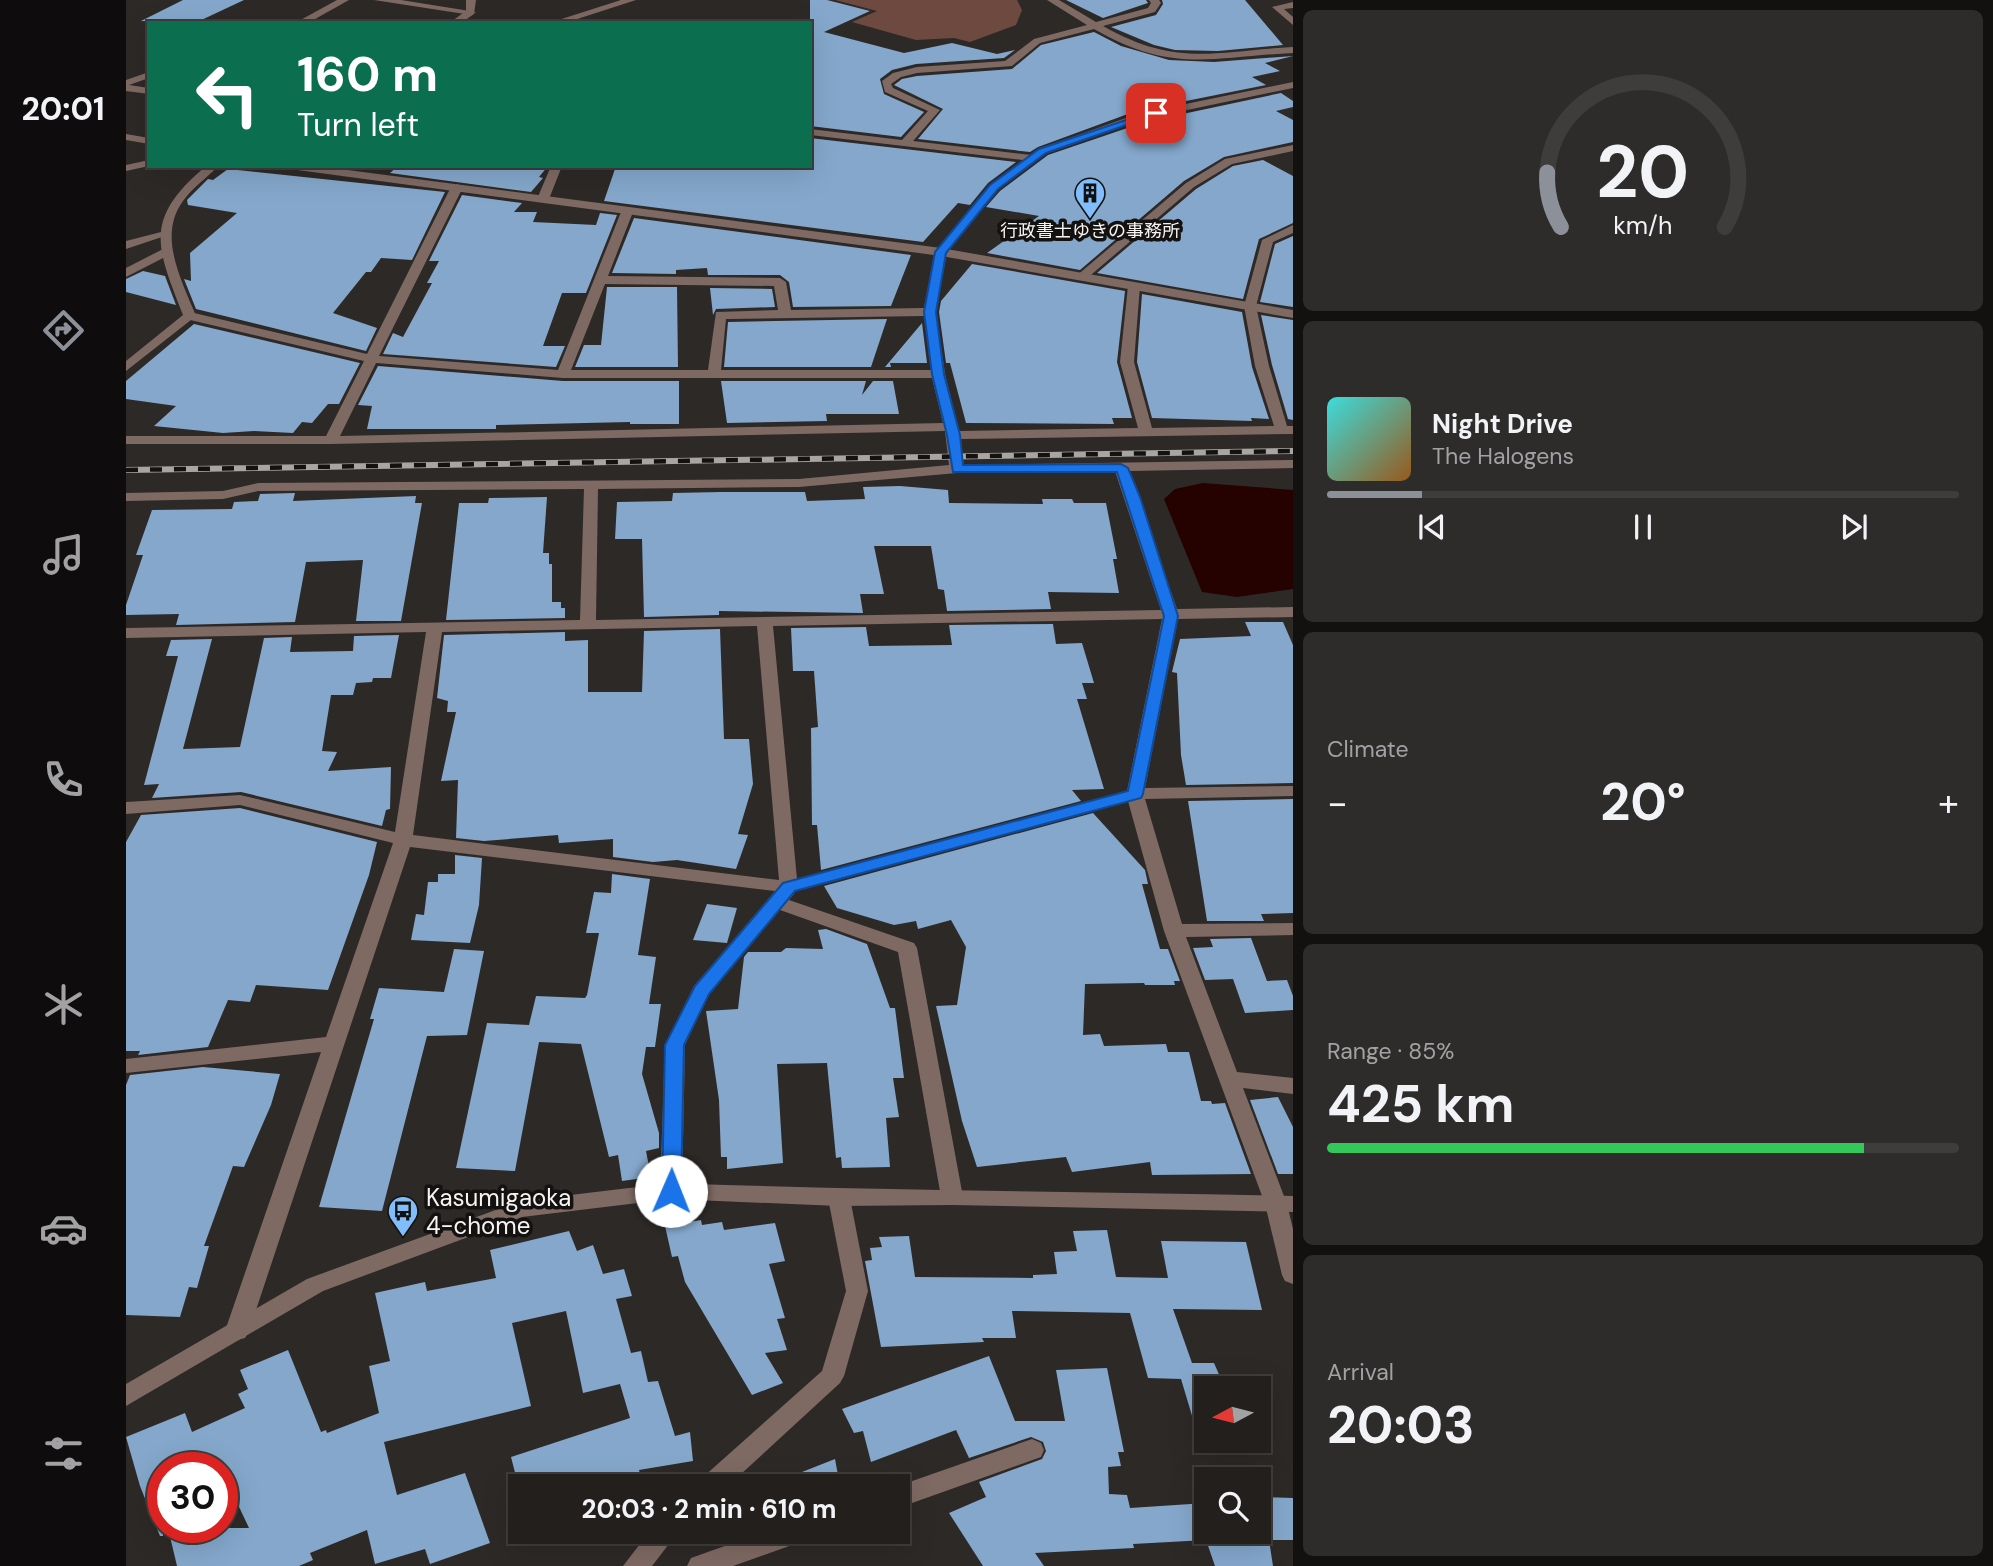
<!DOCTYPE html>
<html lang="en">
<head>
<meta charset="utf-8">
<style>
	:root { --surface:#221f1d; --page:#2e2c2a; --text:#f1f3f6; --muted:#a2a2a4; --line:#3f3d3b; --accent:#8c9099 }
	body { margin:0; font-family:"DM Sans","Noto Sans JP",sans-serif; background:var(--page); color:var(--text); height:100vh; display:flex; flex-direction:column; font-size:26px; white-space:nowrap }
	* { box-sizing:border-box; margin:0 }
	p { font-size:23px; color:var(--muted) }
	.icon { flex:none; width:38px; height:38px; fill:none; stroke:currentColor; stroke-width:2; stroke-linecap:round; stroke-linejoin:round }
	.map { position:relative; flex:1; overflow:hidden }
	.sheet { display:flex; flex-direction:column; gap:10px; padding:10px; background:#131110; width:700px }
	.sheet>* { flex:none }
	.hud { position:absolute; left:21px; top:21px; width:665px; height:147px; border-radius:0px; box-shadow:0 7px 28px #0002,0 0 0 2px var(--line); background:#0b6e4f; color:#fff; overflow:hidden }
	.needle { width:46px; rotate:263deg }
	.tools { position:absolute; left:1068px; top:1376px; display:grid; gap:14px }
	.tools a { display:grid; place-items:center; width:77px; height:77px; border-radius:0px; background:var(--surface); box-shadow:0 7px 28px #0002,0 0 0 2px var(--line); font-size:35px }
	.speed { position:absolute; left:21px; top:1452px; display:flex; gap:14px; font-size:35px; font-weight:700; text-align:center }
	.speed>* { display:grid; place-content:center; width:91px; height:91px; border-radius:50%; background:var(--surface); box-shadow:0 7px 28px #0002,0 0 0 2px var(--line); line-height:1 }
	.speed .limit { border:10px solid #d22; background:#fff; color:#111 }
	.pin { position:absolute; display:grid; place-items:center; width:60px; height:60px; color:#fff; margin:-30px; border-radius:14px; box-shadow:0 4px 10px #0006 }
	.me { position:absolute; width:77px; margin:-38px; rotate:1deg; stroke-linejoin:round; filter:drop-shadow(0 0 5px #0008) }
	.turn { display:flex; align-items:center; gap:24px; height:147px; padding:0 35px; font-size:32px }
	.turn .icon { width:91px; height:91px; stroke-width:2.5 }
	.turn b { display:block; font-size:49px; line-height:60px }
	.big { font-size:52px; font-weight:700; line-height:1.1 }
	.sheet .card { flex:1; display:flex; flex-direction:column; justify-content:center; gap:10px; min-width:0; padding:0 24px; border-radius:10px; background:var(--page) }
	.sheet .dial { align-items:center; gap:0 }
	.dial svg { height:182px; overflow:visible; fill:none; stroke:var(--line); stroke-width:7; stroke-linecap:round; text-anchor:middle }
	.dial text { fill:var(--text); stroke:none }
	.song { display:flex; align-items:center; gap:21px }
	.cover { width:84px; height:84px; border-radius:10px; background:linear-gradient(135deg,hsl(180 70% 55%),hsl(30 70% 35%)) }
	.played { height:7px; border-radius:4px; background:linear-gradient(90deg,var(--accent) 15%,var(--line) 15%) }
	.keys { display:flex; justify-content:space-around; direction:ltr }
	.heat { display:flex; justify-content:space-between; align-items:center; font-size:38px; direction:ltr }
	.charge { height:10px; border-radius:5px; background:linear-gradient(90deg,#34c759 85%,var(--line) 0) }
	.trip { position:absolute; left:382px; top:1474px; width:402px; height:70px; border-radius:0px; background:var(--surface); box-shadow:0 7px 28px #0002,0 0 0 2px var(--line); font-weight:700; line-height:70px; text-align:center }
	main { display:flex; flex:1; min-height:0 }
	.tabs { display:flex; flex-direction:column; width:126px; justify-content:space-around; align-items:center; background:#0e0c0c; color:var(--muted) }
	.tabs .icon { width:49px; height:49px }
	.tabs .selected { color:var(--accent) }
	.tabs b { font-size:32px; color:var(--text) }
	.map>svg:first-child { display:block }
	.green { fill:#6d4940 }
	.water { fill:#250100 }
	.building { fill:#84a7cb }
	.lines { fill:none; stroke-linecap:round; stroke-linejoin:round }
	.service { fill:#7f6963; fill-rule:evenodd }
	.minor { fill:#7f6963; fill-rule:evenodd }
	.tertiary { fill:#7f6963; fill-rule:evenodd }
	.rail-casing { stroke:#a8a5a3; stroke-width:6 }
	.rail { stroke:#141211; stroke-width:4.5; stroke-dasharray:12; stroke-linecap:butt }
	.route { fill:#1a73e8; stroke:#114b97; stroke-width:2 }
	.labels { text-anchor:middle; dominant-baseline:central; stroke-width:7; stroke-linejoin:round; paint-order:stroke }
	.far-poi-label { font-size:18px; fill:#f6f3f2; stroke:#141211 }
	.near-poi-label { font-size:24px; fill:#f6f3f2; stroke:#141211; text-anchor:start }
</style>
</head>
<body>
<main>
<nav class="tabs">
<b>20:01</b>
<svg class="icon selected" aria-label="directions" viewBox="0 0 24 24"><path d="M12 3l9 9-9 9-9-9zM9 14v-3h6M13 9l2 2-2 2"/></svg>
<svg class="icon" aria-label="music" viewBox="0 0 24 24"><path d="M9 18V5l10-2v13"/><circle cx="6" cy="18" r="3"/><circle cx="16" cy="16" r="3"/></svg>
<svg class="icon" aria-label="phone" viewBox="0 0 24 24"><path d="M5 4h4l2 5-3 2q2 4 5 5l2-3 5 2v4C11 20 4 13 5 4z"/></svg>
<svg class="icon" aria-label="climate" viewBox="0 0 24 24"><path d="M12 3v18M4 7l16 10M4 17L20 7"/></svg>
<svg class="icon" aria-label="car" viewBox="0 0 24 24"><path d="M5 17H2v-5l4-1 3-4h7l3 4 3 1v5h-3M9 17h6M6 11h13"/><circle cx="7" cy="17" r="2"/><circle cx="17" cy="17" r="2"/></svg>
<svg class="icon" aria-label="filters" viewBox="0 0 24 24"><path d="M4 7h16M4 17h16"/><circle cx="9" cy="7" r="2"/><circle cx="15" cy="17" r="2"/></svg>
</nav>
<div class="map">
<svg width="1167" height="1566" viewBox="0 0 1167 1566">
	<rect width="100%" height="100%" fill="#2d2927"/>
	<path class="green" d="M709 0H891L896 10 890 25 844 42 828 38 790 40 726 22 751 11Z"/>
	<path class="water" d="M1077 483 1167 490V589L1111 597 1076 592 1038 499 1049 489Z"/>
	<g class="building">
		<path d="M57 0H118L69 23 15 21Z"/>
		<path d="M684 0H701L744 11 698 32 778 53 826 43 871 54 889 50 878 58 790 64 766 70 754 79 758 94 798 112 775 137 684 126Z"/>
		<path d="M940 0H1020L1022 3 977 18Z"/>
		<path d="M1036 0H1119L1157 45 1092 51 1049 50 1028 45 985 27 1030 15 1037 4Z"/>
		<path d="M968 32 995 46 1043 60 1088 62 1167 56 1139 63 1154 71 1126 77 1140 85 1010 111 912 147 904 152 792 139 817 109 768 85 776 79 791 76 886 69 915 45Z"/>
		<path d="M1155 93 1167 101V107L1150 111 1167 120V142L1098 157 1058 181 954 270 861 253 913 216 860 207 874 191 922 155 1019 122Z"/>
		<path d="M684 138 890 162 862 183 844 205 832 203 797 242 478 201 490 166H684Z"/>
		<path d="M1137 160 1167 176V223L1133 239 1117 299 971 273 1070 189 1107 166Z"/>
		<path d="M272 166H422L413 177 417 178 405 192 264 173Z"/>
		<path d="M102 169 319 192 286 260 255 258 245 272H240L207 313 251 328 240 351 70 309 58 279 65 281 64 253 111 213 62 205 61 200 82 179 87 180Z"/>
		<path d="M336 195 396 203 388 212H411L407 222 470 225 474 213 491 215 460 293H436L417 346H439L430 367 257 354 267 333 277 337 306 283H301L313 261H303Z"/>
		<path d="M508 218 785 255 765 306 667 307 663 282 654 275H582L581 268 550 270V274L486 273Z"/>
		<path d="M1167 236V307L1134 302 1149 244Z"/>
		<path d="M846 264 999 291 991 362 1006 418H986L988 424 840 423 824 363H820L813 312 815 301Z"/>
		<path d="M17 271 39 276 50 305 0 292V279Z"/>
		<path d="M481 287H551L552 367H449L458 345H475Z"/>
		<path d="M584 288 646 289 649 307 590 309 587 315Z"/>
		<path d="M1016 294 1116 312 1126 367 1143 419 1125 418 1126 421 1026 418 1011 362Z"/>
		<path d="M1135 315 1167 320V420L1162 419 1146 365Z"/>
		<path d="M761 319 745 367H598L602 322Z"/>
		<path d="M796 323 801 363H764L765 367H759Z"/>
		<path d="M68 324 234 363 213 404H202L186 423 176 422 167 433 128 431 97 433 28 426 50 406 0 399V381Z"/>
		<path d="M252 366 437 381H553V424H504V422L370 425V429H241L246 406 232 405Z"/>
		<path d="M595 381H740L736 395 747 381H767L773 414H700L701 421 601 423Z"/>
		<path d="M774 486 822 490 823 503 917 504 916 499H946L948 503H980L991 559H987L993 593 922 592 925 609 821 611 818 590 812 589 805 546H748L758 594H734L737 613 593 611V615L518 617 516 539H489L491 502 546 501 547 493 595 492H679L681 501 739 499 737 487Z"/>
		<path d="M169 493 167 501 290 496 289 503H296L275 621H230L237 560 180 562 169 622 50 625 53 614 0 615V605L17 555H10L26 510 106 509 108 502 132 501 134 494Z"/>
		<path d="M421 497 417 553H423V564H426V602H435V608H439V618L320 620 333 503H362L363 498Z"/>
		<path d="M1119 622H1157L1167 645V783L1060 785 1055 755 1051 673 1046 672 1054 639 1125 636Z"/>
		<path d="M927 624 930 644 956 643 968 683H956L961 699H951L978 789 946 790 955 801 695 870 691 825H686L685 728 692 727 688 671H667L665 628 740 627 743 646 826 645 823 625Z"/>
		<path d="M594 629 598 739H623L627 784 612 834 622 835 610 869 551 860 527 862 487 857V839L433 843 432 835 358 841 330 838 332 780 315 781 330 712H321L322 701 311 698 318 635 439 632V641L462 640V692H516L518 631Z"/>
		<path d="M273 635 265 678H247L246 682 230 683 227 695H205L196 751 211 752 202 771 265 767 264 809 260 810 256 826 115 792 26 798 33 784 18 785 52 656H40L45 640 86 639 57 749 114 747 138 638 166 637 164 652 227 651 228 636Z"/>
		<path d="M1167 799V913L1135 914 1138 921H1081L1062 801Z"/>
		<path d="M114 808 251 842 243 875 202 990 130 985 124 1002 102 1000 82 1047 12 1055 14 1051H0V842L15 815Z"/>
		<path d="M967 813 1019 870 1022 884H1016L1034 949H1042L1054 981H1048L1049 985H1019L1018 983 959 984 957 1035 974 1034 978 1046 1040 1044 1042 1052H1063L1075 1101H1085L1086 1104 1099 1103 1125 1174 1026 1175 1024 1162 946 1172 940 1157 851 1167 836 1121 810 1006 831 1005 840 947 825 920 792 929 790 921 768 925 711 908 698 886Z"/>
		<path d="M329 855 356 858 353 905 344 943 285 940 290 914 298 915 302 882H312V874H329Z"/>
		<path d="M486 874 524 879 512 955 530 957 523 1004H535L529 1047H520L516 1074 533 1133V1148L520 1151 525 1177 496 1181 492 1155 483 1157 455 1044 413 1042 389 1171 330 1168 361 1023 403 1025 410 996 459 998 461 995 473 933H460L468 892 485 893Z"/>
		<path d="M581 904 611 908 601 943 567 940Z"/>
		<path d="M700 929 741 944 764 1008H769L778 1078H767L773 1117 760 1118 764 1167 716 1168 715 1157 710 1158 701 1063 651 1064 657 1163 601 1169V1157H595L593 1100 580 1011 612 1009 618 957 622 952H655L660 948 697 949 692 930Z"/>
		<path d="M1125 938 1141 981 1161 980 1167 996V1010L1119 1013 1107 979 1079 980 1067 948 1087 947 1084 939Z"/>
		<path d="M328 949 358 951 341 1035 301 1036 256 1211 193 1207 248 1019H244L253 988 318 992Z"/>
		<path d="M77 1067 154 1074 145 1105 118 1167 107 1166 78 1246H83L71 1288 63 1287 54 1317 0 1315V1085L4 1075Z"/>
		<path d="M1152 1097 1167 1127V1174H1152L1124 1100Z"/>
		<path d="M575 1220 576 1225 596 1222 598 1230 649 1223 659 1261 643 1264 659 1318 651 1319 661 1350 639 1353 657 1383 626 1395 559 1282 552 1256 546 1257 539 1226Z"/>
		<path d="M981 1230 990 1277 1042 1278 1035 1241 1120 1242 1136 1310 1047 1309 1066 1363H1088L1099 1388H1080V1438L1073 1439 1055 1379 1022 1378 1004 1313 886 1311 890 1338H856L858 1342 755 1347 739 1261 746 1260 744 1248 756 1247 753 1237 783 1236 789 1277 907 1278V1275L931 1274 928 1252 951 1251 947 1231Z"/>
		<path d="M443 1231 451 1251 467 1245 477 1274 498 1269 506 1296 490 1299 505 1353 515 1351 522 1382 532 1381 549 1436 564 1432 567 1461 513 1470 517 1486H394V1492L385 1457 504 1418 494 1384 457 1393 440 1311 386 1323 405 1406 258 1442 271 1495 339 1473 364 1543 304 1564 299 1549 249 1564 241 1530 184 1553 187 1560 173 1566H51L42 1528H123L89 1456 57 1468H37V1536H34L14 1486 0 1437 59 1413 66 1432 119 1408 112 1394 122 1389 114 1370 162 1350 195 1432 200 1430 201 1433 253 1413 243 1366 264 1361 249 1293 299 1282 301 1291 370 1278 364 1250Z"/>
		<path d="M863 1356 889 1421H939L930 1370 981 1368 998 1452H992L995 1466 982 1467 983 1494 1001 1495 1004 1508 1080 1503V1531H1132V1497L1167 1498V1540H1143L1147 1566H1089L1080 1540 1007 1544 1008 1548 909 1553 918 1566H857L823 1513 860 1497 853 1482 916 1459 920 1451 917 1442 905 1437 843 1458 830 1430 745 1462 737 1431 728 1433 716 1409Z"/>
		<path d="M709 1459 714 1486H639L676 1472Z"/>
		<path d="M404 1531H461L408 1545Z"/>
	</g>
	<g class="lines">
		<g class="service">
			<path d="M906 1439 915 1443 918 1450 915 1457 772 1508V1486Z"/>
			<path d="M641 1531H687L683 1539 607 1566H561L565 1558Z"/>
		</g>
		<g class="minor">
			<path d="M211 0H223L182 23H169Z"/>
			<path d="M248 0H275L350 12 345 15Z"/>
			<path d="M495 0H510L439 23H423Z"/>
			<path d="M921 0H933L970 22 1022 8 1025 3 1023 0H1033L1035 3 1029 12 977 26C1051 68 1089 51 1167 47V53C1084 57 1046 74 968 29L914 43 886 66 791 73 775 77 765 84 767 88 814 110 787 141 905 155 913 149 1011 114 1167 82V88L1018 119 921 153 872 189 821 252 810 312 819 374 833 431 1012 428 994 362 1002 286 1008 282 1014 286 1008 362 1026 428 1148 426 1129 366 1118 306 1136 240 1167 225V233L1147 242 1130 306 1143 366 1161 426H1167V434L834 439 838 465 1167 460V468L1003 471 1051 609 1167 607V617L1052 619 1019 788 1167 786V796L1019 799 1056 924 1167 923V935L1060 937 1111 1072 1167 1078V1094L1117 1088 1161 1204 1167 1229V1284L1159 1281 1156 1275 1139 1204 1038 931 1002 801 670 891 663 900 788 943 791 948 837 1197 834 1203 826 1205 818 1203 815 1197 772 952 654 910 583 994 559 1045 556 1191 553 1197 545 1199 537 1197 534 1191 539 1045 568 986 649 891 284 847 123 1331 119 1338 111 1340 103 1338 99 1331 195 1052 0 1073V1059L200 1037 267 843 114 805 0 814V802L114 795 269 832 300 632 0 638V628L454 620 458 489 132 491 97 499 0 501V493L97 491 132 483 673 479 823 465 819 431 205 444H0V436H200L238 361 60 319 58 316 64 312 241 354 325 187 331 184 337 187 253 356 432 370 495 212 501 209 507 212 482 276 654 278 660 282 665 310 798 308 809 252 864 185 897 160 684 135V129L776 140 802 111 759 92 756 81 767 73 791 67 879 61 908 39 961 25ZM479 284 648 286 652 310 590 312 582 370H445ZM798 316 805 370H595L600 319ZM250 363 437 378H806L817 423 214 436ZM989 471 1035 610 470 620 472 489 673 487 831 473ZM1036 619 1001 791 671 879 647 626ZM631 626 653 880 287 835 316 632Z"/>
			<path d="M1167 2V8L1158 9 1167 17V25L1146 7Z"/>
			<path d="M23 72V78L3 85 23 88V94L0 91V80Z"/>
			<path d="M0 134 23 138V144L0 140Z"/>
			<path d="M1167 145V151L1106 164 1068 187 959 280 949 277 1060 183 1099 159Z"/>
			<path d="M425 166H436L423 199 413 201 411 199Z"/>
			<path d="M35 232 45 234 0 249V241Z"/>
			<path d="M39 248 45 252 43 255 0 277V268Z"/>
			<path d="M713 1190 721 1192 724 1198 742 1291 718 1376 714 1383 602 1486H573L576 1478 696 1371 720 1291 702 1198 705 1192Z"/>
			<path d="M524 1531H553L526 1566H497Z"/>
		</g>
		<g class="tertiary">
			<path d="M340 0H350L348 14 335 23H323L340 11Z"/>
			<path d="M23 160V166L0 171V165Z"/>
			<path d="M80 166H92C81 178 67 187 57 201 31 236 56 281 70 316L0 371V361L57 315C30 246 17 219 80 166Z"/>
			<path d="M159 166H191L815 248 1167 310V318L815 256 164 169Z"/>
			<path d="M545 1183C752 1191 960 1191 1167 1196V1212L826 1205 713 1206 545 1199 396 1217 197 1291 0 1406V1384L181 1279 394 1201Z"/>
		</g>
		<g class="rail-casing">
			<path id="rail" d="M0 470 1167 451"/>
		</g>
		<use href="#rail" class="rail"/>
	</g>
	<path class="route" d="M1027 111 1035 113 920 153 872 189 820 253 810 312 818 374 834 435 837 465 995 464 1002 468 1014 497 1052 616 1017 794 1015 798 669 891 583 994 558 1045 555 1191 552 1197 545 1199 538 1197 536 1191 539 1045 569 986 657 883 1002 791 1038 616 991 472H827L821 435 806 374 798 312 809 252 864 185 913 149Z"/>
	<defs>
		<g id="building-pin" transform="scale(1.575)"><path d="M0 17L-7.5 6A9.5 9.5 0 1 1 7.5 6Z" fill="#80bdfa" stroke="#141211"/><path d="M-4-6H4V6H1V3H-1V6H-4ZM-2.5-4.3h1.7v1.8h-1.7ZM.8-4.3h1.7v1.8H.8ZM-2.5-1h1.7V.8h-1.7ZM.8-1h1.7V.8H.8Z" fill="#111"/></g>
		<g id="bus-pin" transform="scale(1.575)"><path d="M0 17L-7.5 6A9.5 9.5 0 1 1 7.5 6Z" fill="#80bdfa" stroke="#141211"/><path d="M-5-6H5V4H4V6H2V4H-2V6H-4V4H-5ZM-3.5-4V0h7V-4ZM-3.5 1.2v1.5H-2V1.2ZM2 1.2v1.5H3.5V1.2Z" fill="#111"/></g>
	</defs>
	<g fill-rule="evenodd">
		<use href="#building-pin" x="964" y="193"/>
		<use href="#bus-pin" x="277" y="1211"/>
	</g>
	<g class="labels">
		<g class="far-poi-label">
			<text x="964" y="231">行政書士ゆきの事務所</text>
		</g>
		<g class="near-poi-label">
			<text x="300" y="1197">Kasumigaoka<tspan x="300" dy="28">4-chome</tspan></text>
		</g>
	</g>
</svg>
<div class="tools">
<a><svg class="needle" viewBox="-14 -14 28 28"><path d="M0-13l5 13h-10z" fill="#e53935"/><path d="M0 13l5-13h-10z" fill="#a2a2a4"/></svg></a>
<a><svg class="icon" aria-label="search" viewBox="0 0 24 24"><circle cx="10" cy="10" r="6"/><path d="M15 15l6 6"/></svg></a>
</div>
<div class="speed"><div class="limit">30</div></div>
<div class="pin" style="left:1030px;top:113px;background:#d93025"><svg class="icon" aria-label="arrive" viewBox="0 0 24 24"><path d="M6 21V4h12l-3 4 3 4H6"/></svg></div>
<svg class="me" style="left:545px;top:1191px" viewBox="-20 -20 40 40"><circle r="19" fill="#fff"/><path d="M0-13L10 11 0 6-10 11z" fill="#1a73e8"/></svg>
<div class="trip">20:03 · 2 min · 610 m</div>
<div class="hud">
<div class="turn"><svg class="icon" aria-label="left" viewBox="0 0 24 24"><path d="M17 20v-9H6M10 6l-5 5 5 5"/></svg><div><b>160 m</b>Turn left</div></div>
</div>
</div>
<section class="sheet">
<div class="card dial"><svg viewBox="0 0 100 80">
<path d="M14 69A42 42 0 1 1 86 69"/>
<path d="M14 69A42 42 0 0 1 8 45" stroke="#8c9099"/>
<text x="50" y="56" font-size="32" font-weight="700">20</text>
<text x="50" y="72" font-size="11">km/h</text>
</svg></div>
<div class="card">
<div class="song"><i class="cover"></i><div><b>Night Drive</b><p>The Halogens</p></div></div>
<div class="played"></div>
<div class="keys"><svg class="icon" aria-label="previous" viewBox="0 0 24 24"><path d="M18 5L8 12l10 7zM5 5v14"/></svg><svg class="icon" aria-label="pause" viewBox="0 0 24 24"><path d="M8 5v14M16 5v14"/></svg><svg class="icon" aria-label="next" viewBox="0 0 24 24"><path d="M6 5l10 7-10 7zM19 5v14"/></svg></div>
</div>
<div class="card"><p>Climate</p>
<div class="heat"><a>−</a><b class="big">20°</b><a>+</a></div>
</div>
<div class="card"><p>Range · 85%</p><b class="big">425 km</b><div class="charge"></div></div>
<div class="card"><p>Arrival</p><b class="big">20:03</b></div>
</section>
</main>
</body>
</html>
